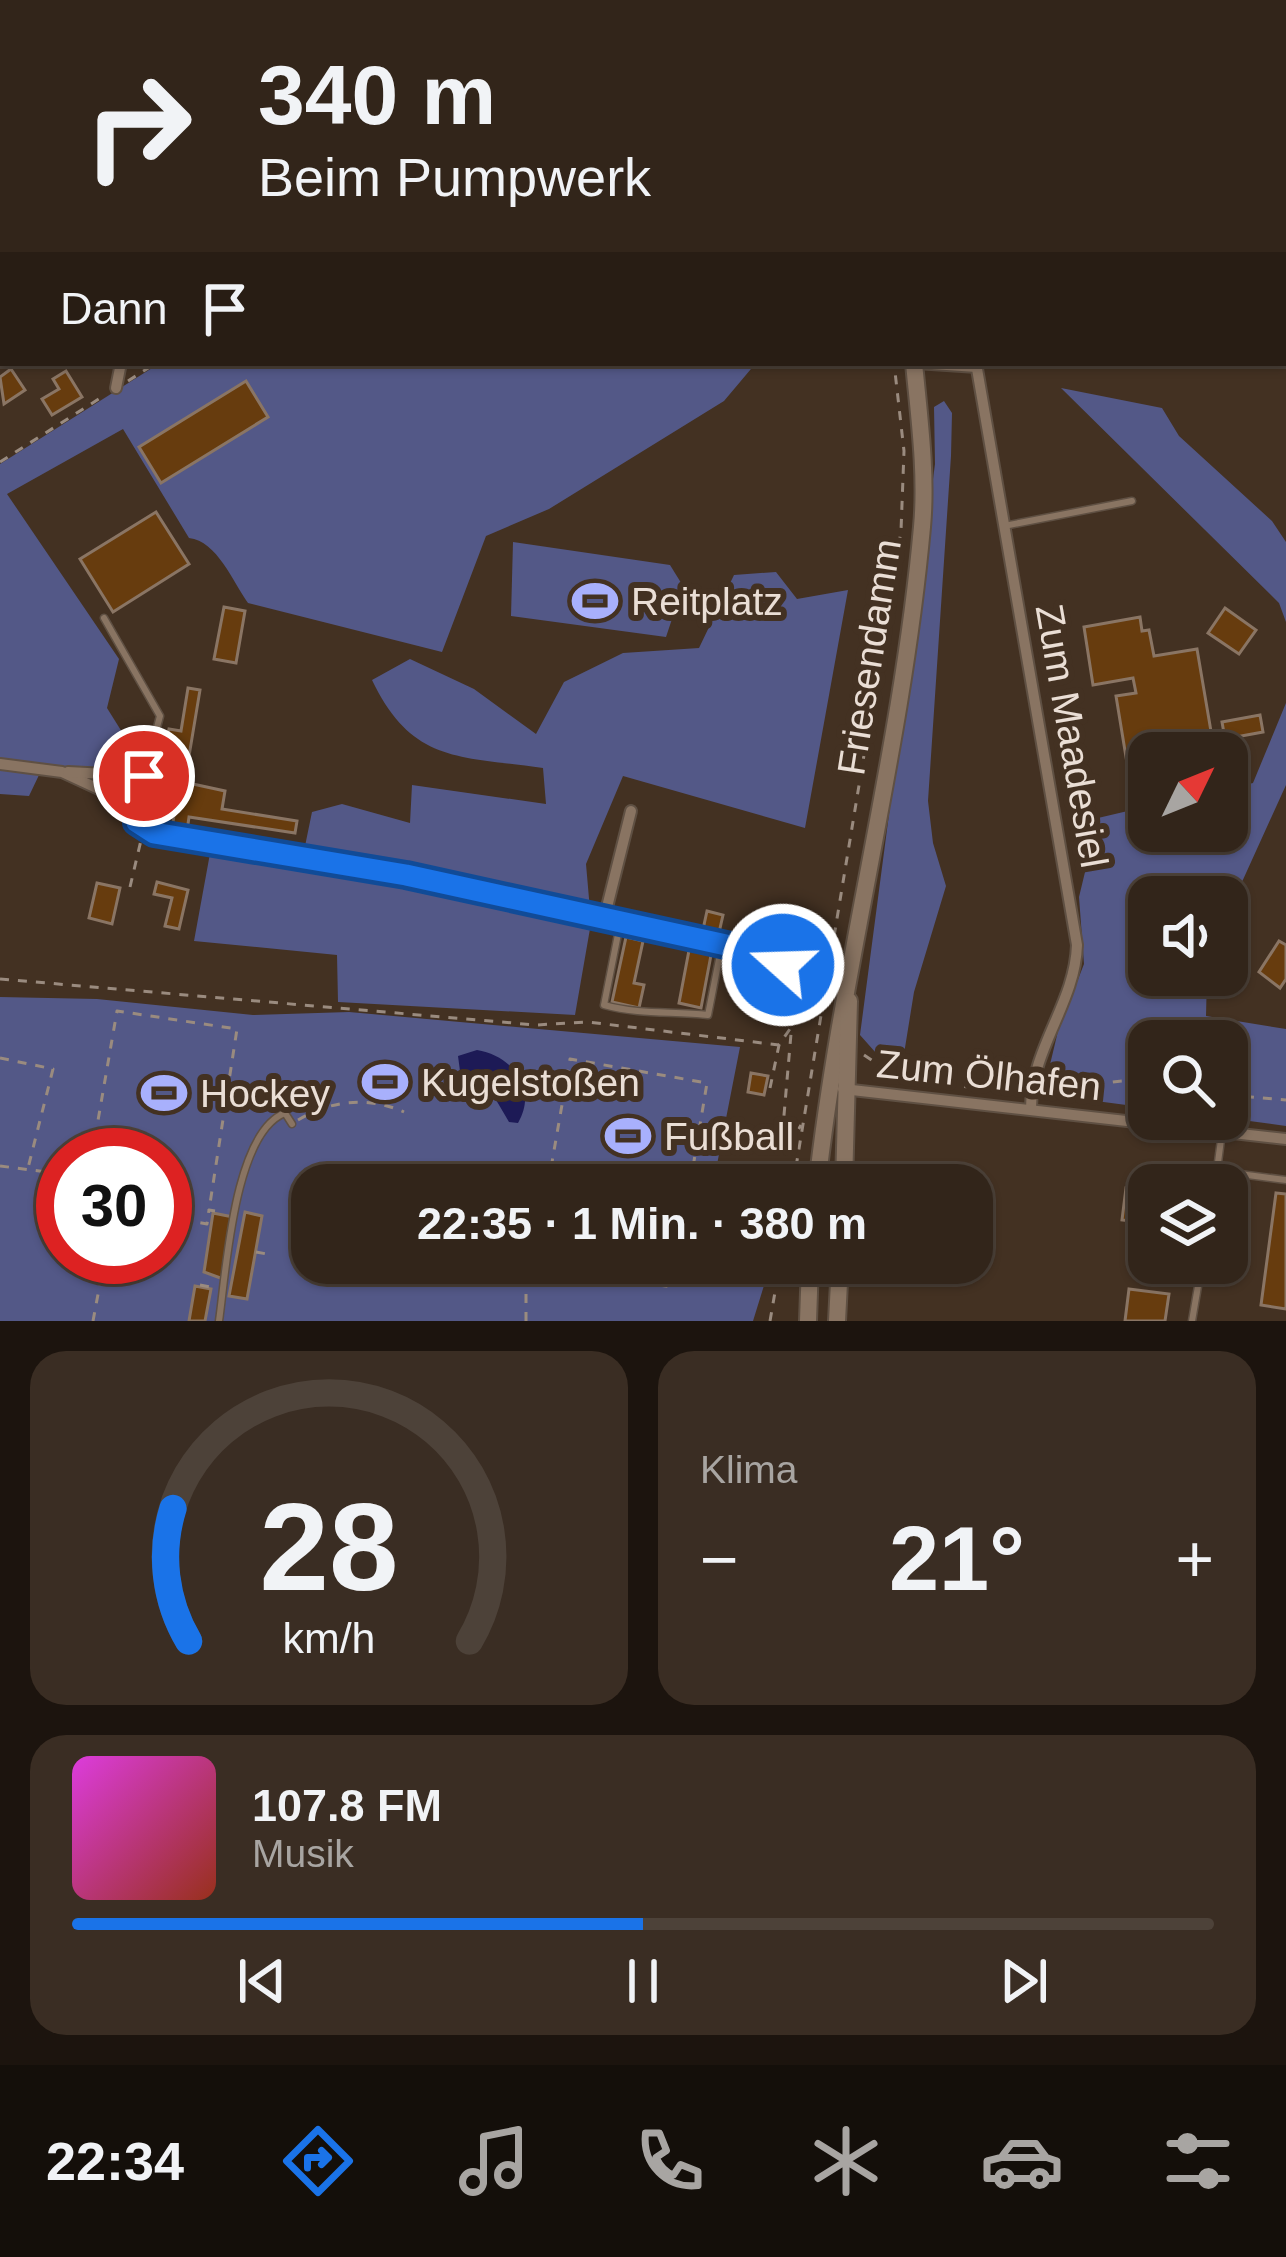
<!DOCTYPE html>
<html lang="de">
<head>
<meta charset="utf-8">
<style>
	:root { --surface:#32251a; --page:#3a2d23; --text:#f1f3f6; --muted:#a8a5a2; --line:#4d4239; --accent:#1a73e8 }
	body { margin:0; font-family:Helvetica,sans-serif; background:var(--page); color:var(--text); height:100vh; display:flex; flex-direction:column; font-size:45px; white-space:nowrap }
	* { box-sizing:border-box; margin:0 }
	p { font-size:39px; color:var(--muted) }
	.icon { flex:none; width:66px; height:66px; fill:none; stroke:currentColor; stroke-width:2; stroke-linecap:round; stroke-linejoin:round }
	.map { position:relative; height:1321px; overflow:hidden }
	.sheet { display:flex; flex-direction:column; gap:30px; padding:30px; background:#1c140e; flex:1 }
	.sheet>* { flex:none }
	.top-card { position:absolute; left:0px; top:0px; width:1287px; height:366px; box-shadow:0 3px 9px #0004,0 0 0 3px var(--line); background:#32251a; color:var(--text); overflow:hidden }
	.needle { width:78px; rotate:47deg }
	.controls { position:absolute; left:1128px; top:732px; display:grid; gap:24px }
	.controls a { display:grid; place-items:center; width:120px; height:120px; border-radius:24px; background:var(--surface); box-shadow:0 3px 9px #0004,0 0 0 3px var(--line); font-size:60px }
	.speed { position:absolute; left:36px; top:1128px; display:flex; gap:24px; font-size:60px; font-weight:700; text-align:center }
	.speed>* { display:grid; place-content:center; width:156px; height:156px; border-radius:50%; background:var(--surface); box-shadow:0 3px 9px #0004,0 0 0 3px var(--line); line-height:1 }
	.speed .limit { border:18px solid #d22; background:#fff; color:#111 }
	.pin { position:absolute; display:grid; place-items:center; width:102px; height:102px; color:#fff; margin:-51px; border:6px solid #fff; border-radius:50%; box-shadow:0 3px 12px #0007 }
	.me { position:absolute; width:132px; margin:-66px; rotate:290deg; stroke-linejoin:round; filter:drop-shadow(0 0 9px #0008) }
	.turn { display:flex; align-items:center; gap:42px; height:252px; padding:0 60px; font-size:54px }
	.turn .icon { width:156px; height:156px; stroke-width:2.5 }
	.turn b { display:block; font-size:84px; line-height:102px }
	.then { display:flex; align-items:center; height:114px; padding:0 60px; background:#0003; gap:24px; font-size:45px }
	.big { font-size:90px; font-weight:700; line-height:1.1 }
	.sheet .card { flex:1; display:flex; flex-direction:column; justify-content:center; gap:18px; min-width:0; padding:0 42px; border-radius:36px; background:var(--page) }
	.sheet .dial { align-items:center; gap:0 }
	.dial svg { height:312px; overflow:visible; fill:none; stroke:var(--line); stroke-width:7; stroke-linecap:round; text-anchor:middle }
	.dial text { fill:var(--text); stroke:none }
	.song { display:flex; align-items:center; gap:36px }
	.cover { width:144px; height:144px; border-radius:18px; background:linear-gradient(135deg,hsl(300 70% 55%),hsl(10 70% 35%)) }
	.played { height:12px; border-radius:6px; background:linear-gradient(90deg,var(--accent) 50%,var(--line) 50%) }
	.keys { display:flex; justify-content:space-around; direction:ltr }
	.heat { display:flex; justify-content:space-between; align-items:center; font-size:66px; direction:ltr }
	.sheet .tiles { flex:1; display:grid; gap:30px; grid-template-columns:1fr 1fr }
	.card:last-child { grid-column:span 2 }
	.trip { position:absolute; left:291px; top:1164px; width:702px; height:120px; border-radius:36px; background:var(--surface); box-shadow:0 3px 9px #0004,0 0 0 3px var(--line); font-weight:700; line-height:120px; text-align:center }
	.tab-bar { display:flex; height:192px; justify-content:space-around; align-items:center; background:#140f0a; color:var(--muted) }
	.tab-bar .icon { width:84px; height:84px }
	.tab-bar .current { color:var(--accent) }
	.tab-bar b { font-size:54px; color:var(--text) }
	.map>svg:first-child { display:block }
	.green { fill:#535887; fill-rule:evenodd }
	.water { fill:#1d1a56 }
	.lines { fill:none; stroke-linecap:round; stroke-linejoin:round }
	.stream { stroke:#1d1a56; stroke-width:4.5 }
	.building { fill:#673c0e; stroke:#8a7564; stroke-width:3 }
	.lane-casing { stroke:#5f5043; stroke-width:9 }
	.street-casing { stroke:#5f5043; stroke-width:14 }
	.secondary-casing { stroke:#5f5043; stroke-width:20 }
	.path { stroke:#9a8b7f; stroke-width:3; stroke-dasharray:9 9; stroke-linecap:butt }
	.lane { stroke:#897462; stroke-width:6 }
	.street { stroke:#897462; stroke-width:10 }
	.secondary { stroke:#897462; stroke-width:16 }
	.route-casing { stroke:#114b97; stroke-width:30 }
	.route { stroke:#1a73e8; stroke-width:21 }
	.labels { text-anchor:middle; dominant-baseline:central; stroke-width:12; stroke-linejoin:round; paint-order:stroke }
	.poi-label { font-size:39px; fill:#eaded5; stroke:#433122; text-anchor:start }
	.street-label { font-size:39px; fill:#eaded5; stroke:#433122 }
</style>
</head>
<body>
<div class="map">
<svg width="1286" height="1321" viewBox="0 0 1286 1321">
	<rect width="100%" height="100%" fill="#433122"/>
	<g class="green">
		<path d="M160 363H756L724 401 549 509 486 536 442 652 248 603C233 582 217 541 189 538L123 429 7 494 119 659 107 708 137 756 136 814 94 779 39 775 29 796 0 794V464Z"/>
		<path d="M1061 388 1162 408 1179 436 1272 521 1286 542V622L1279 603Z"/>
		<path d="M944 401 952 413 951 456 928 801 933 843 946 886 914 992 904 1054 876 1053 860 1035 935 464 934 407Z"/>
		<path d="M513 542 670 565 683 586 666 637 511 616Z"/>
		<path d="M776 572 797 599 848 590 805 828 623 776 586 864 590 910 304 851 312 812 342 804 410 823 412 785 546 804 543 768C461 756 412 764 372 680L410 659 474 689 536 734 564 682 623 653 699 648 734 575Z"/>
		<path d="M1286 703V785L1227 915V897H1149V975H1207L1206 1016 1286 1029V1126L1227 1118V1041H1149V1108L1043 1094 1058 1031 1084 964 1079 897 1098 818 1149 806V831H1227V789L1253 783Z"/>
		<path d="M211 848 404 880 591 923 575 1015 338 1002 337 955 194 941Z"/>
		<path d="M0 997 97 999 253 1015 349 1012 740 1047 713 1185H312V1263H771L753 1321H0ZM63 1155H165V1257H63Z"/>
	</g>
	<path class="water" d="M477 1050C513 1056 538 1089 518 1123L509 1122 492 1093 460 1071 458 1056Z"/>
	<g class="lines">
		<path class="stream" d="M1244 3 1245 0"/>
	</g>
	<g class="building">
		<path d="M11 369 25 390 4 404 0 377Z"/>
		<path d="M66 371 82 397 52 415 42 399 59 389 53 379Z"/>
		<path d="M246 381 268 417 161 483 139 447Z"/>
		<path d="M156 512 189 564 113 612 80 559Z"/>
		<path d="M224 607 245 611 236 663 214 659Z"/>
		<path d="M1225 608 1256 630 1239 654 1208 633Z"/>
		<path d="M1140 617 1142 631 1149 630 1154 656 1197 649 1214 749 1149 753V760L1127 763 1116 696 1136 693 1133 678 1093 685 1084 627Z"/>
		<path d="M188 688 200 690 189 756 165 752 169 729 181 731Z"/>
		<path d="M1260 715 1263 732 1225 739 1222 722Z"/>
		<path d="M179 781 225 791 222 809 297 821 295 833 189 817 187 831 172 829Z"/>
		<path d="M157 882 188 890 179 929 165 926 172 898 154 894Z"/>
		<path d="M97 883 120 888 112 924 89 918Z"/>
		<path d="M707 911 723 915 718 937 702 934Z"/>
		<path d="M795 916 812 919 806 954 789 951Z"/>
		<path d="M626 937 643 941 634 983 644 985 639 1008 612 1002Z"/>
		<path d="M1279 941 1286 945V979L1280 988 1259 972Z"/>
		<path d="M690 945 712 950 701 1008 679 1003Z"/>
		<path d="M751 1073 768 1076 764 1095 748 1092Z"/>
		<path d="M1126 1188 1149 1191V1223L1122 1220Z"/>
		<path d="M1276 1193 1286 1194V1309L1261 1305Z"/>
		<path d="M245 1212 262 1216 247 1299 229 1296Z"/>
		<path d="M213 1213 233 1217 223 1279 204 1272Z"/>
		<path d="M195 1286 211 1289 205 1321H189Z"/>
		<path d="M1129 1289 1169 1294 1165 1321H1125Z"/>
	</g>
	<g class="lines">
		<g class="lane-casing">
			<g id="lane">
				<path d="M1004 526 1132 501"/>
				<path d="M104 618 160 716 144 776"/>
				<path d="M620 924 604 1005C640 1015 672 1011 708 1015L722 944"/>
				<path d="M1217 1171 1286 1180"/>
				<path d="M1139 1175 1212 1185"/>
				<path d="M1215 1185 1222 1132"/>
				<path d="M219 1321C226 1272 234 1132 285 1113L292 1124"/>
				<path d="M1192 1321 1202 1263"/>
			</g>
		</g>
		<g class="street-casing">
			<g id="street">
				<path d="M914 0V3"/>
				<path d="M0 238H3"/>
				<path d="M916 363 977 367"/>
				<path d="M976 363 1077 945C1075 1004 1031 1048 1031 1109"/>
				<path d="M116 388 121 363"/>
				<path d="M0 764 62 772 103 791 153 834 406 875 758 952 783 965 793 985"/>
				<path d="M68 772 144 776 137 822"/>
				<path d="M604 919 631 811"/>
				<path d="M843 1089 1286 1139"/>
			</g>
		</g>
		<g class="secondary-casing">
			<g id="secondary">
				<path d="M854 0V3"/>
				<path d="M817 1185C842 964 902 749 922 527 927 474 919 416 914 363"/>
				<path d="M844 1185 849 1001"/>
				<path d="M808 1321 810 1263"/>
				<path d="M837 1321 840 1263"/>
			</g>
		</g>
		<g class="path">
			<path d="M833 0 834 3"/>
			<path d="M745 3 776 0"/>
			<path d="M128 381 156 363"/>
			<path d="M0 462 105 395"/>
			<path d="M130 887 142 836"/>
			<path d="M0 979 536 1025 588 1022 779 1045"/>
			<path d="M794 999 781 1150 789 1146 801 1125"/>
			<path d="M864 1055 900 1079 1020 1093"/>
			<path d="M0 1058 53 1069 27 1172"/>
			<path d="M770 1088 779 1045 794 1023"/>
			<path d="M1042 1094C1080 1095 1111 1074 1149 1083"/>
			<path d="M1227 1095 1286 1100"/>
			<path d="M1231 1119 1232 1099"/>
			<path d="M298 1120C332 1100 368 1096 404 1112"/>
			<path d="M92 1155 117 1011 237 1029 209 1210"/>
			<path d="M0 1166 63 1174"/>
			<path d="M548 1185 570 1059 707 1083 690 1185"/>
			<path d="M793 1185 901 531 904 451 894 363"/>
			<path d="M165 1216 207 1224 209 1210 222 1212"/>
			<path d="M256 1252 267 1254"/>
			<path d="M534 1266 672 1287 676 1263"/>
			<path d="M200 1285 216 1288"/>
			<path d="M93 1321 105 1257"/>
			<path d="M526 1321V1291L535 1263"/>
			<path d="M770 1321 780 1263"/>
		</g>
		<use href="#lane" class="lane"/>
		<use href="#street" class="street"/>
		<use href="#secondary" class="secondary"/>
	</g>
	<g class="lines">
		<g class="route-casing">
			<path id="route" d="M144 776 137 822 154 833 406 875 758 952 783 965"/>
		</g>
		<use href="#route" class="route"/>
	</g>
	<defs>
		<g id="stadium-bare" transform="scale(3.6)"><path d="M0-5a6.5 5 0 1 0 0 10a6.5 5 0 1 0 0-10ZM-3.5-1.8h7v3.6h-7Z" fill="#a8b0fc" stroke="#433122" stroke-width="2.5" paint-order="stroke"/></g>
	</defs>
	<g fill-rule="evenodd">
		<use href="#stadium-bare" x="595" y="601"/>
		<use href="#stadium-bare" x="385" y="1082"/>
		<use href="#stadium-bare" x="164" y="1093"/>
		<use href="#stadium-bare" x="628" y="1136"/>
	</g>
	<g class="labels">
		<g class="poi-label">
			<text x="631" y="601">Reitplatz</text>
			<text x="421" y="1082">Kugelstoßen</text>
			<text x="200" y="1093">Hockey</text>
			<text x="664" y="1136">Fußball</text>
		</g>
		<g class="street-label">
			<text transform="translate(869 657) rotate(-81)">Friesendamm</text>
			<text transform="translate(1072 736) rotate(80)">Zum Maadesiel</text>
			<text transform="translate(989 1075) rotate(6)">Zum Ölhafen</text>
		</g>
	</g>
</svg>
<div class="controls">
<a><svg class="needle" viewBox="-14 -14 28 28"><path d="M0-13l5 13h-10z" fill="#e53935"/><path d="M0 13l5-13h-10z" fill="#a8a5a2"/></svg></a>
<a><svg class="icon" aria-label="sound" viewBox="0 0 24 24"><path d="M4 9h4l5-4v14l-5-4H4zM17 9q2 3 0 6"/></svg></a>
<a><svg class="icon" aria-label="search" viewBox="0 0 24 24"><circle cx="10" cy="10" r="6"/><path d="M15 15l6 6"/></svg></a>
<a><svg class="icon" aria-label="layers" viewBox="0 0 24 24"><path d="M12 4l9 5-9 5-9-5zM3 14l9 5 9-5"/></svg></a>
</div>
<div class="speed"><div class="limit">30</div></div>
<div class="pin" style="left:144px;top:776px;background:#d93025"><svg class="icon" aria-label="arrive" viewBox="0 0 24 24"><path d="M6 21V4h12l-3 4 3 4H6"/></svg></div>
<svg class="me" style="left:783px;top:965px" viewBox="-20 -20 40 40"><circle r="17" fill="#1a73e8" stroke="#fff" stroke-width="3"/><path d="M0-11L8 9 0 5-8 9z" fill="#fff"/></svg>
<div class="trip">22:35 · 1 Min. · 380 m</div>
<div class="top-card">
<div class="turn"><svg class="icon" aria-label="right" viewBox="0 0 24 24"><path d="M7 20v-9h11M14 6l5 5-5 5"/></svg><div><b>340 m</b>Beim Pumpwerk</div></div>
<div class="then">Dann<svg class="icon" aria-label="arrive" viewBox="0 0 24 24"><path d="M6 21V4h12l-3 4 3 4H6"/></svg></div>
</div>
</div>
<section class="sheet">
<div class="tiles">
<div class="card dial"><svg viewBox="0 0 100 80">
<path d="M14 69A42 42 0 1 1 86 69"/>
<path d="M14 69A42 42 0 0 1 10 35" stroke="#1a73e8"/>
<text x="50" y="56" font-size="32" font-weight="700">28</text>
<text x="50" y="72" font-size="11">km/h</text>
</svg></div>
<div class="card"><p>Klima</p>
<div class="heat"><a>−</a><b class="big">21°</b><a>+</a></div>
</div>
<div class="card">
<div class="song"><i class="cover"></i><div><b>107.8 FM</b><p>Musik</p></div></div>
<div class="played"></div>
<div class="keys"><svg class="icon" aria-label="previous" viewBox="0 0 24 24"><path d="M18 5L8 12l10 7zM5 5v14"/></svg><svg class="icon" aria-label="pause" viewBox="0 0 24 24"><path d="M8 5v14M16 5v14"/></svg><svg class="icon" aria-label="next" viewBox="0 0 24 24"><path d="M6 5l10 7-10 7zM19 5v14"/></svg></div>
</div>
</div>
</section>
<nav class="tab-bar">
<b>22:34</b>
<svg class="icon current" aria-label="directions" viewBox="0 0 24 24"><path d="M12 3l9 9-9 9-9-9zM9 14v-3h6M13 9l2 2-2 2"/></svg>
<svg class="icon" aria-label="music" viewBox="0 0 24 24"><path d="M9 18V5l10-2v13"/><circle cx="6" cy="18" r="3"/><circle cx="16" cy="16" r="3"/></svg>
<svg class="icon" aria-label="phone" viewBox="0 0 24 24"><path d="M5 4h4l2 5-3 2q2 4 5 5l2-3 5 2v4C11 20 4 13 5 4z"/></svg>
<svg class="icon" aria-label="climate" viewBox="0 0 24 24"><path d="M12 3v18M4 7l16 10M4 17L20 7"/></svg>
<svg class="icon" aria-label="car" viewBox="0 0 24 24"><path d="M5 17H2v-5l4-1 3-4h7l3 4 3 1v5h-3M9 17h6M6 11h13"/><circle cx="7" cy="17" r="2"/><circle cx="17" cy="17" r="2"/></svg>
<svg class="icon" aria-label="filters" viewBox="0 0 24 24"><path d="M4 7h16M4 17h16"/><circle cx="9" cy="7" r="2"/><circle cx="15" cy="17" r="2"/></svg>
</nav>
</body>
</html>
